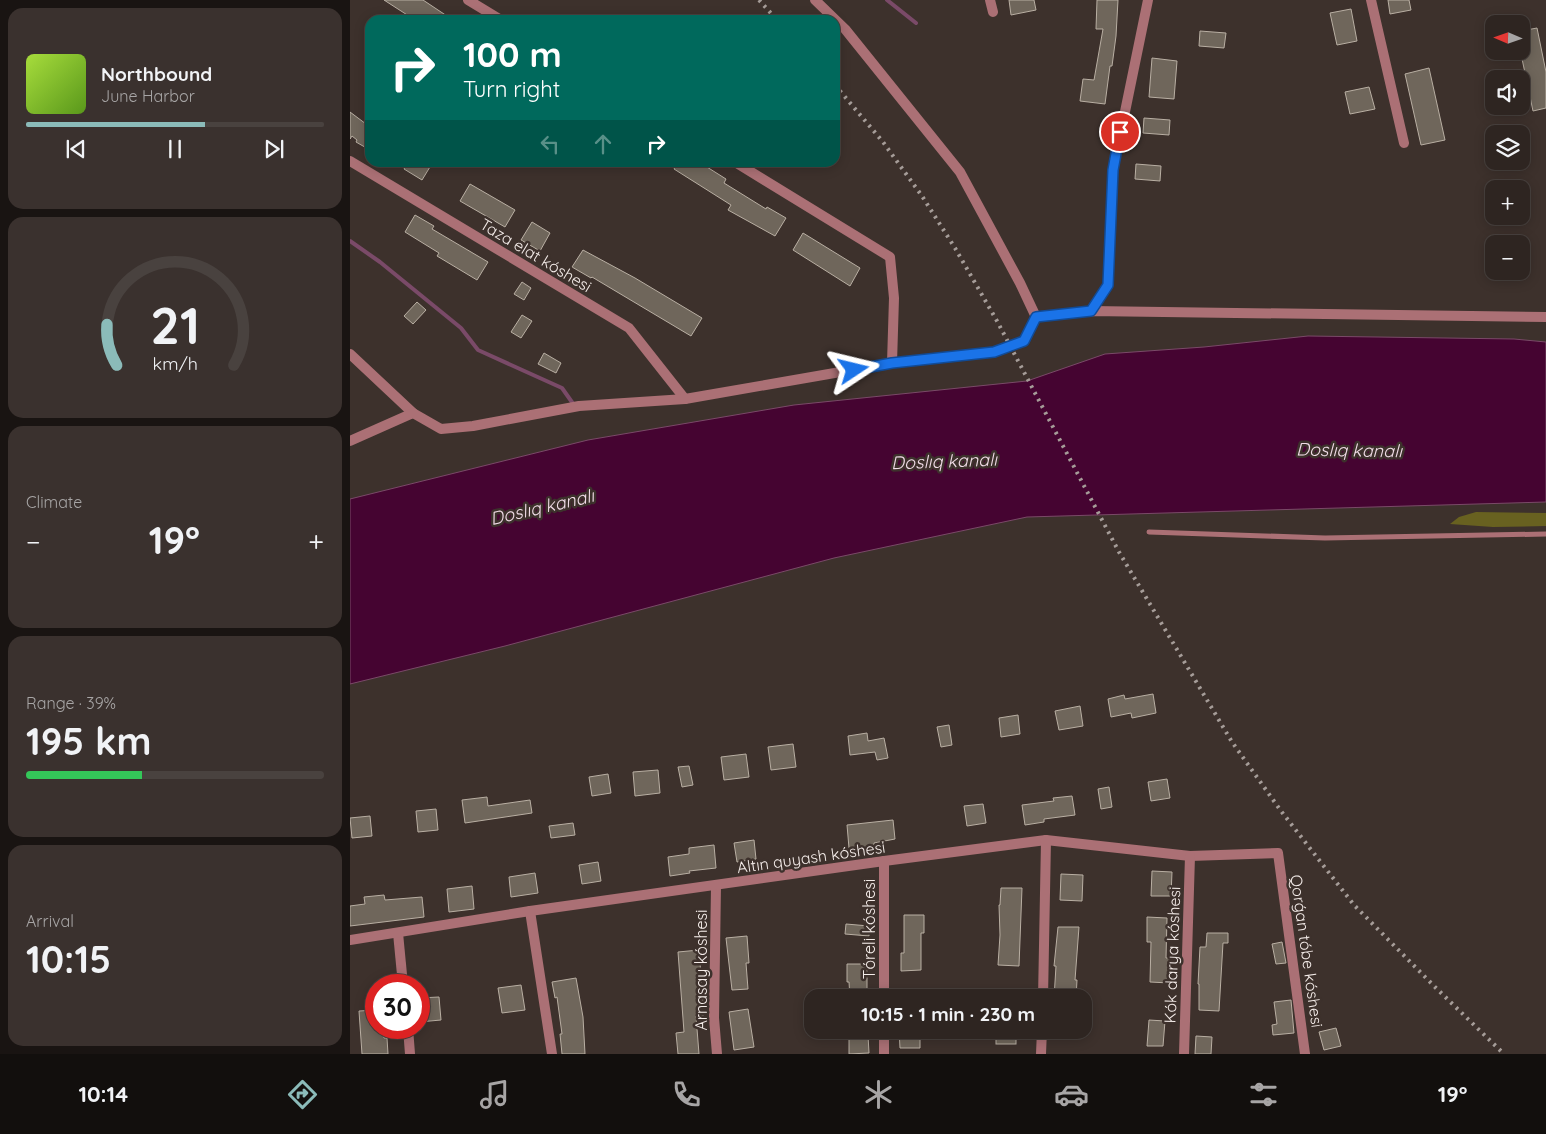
<!DOCTYPE html>
<html lang="en">
<head>
<meta charset="utf-8">
<style>
	:root { --surface:#2e2521; --page:#3a312e; --text:#f1f3f6; --muted:#a7a5a5; --line:#49423f; --accent:#8bbbb9 }
	body { margin:0; font-family:Quicksand,sans-serif; background:var(--page); color:var(--text); height:100vh; display:flex; flex-direction:column; font-size:19px; white-space:nowrap }
	* { box-sizing:border-box; margin:0 }
	p { font-size:16px; color:var(--muted) }
	.icon { flex:none; width:28px; height:28px; fill:none; stroke:currentColor; stroke-width:2; stroke-linecap:round; stroke-linejoin:round }
	.map { position:relative; flex:1; overflow:hidden }
	.details { display:flex; flex-direction:column; gap:8px; padding:8px; background:#191412; width:350px }
	.details>* { flex:none }
	.hud { position:absolute; left:15px; top:15px; width:475px; height:152px; border-radius:15px; box-shadow:0 2px 12px #0003,0 0 0 1px var(--line); background:#00695c; color:#fff; overflow:hidden }
	.needle { width:32px; rotate:272deg }
	.controls { position:absolute; left:1135px; top:15px; display:grid; gap:10px }
	.controls a { display:grid; place-items:center; width:45px; height:45px; border-radius:10px; background:var(--surface); box-shadow:0 2px 12px #0003,0 0 0 1px var(--line); font-size:25px }
	.speed { position:absolute; left:15px; top:974px; display:flex; gap:10px; font-size:25px; font-weight:700; text-align:center }
	.speed>* { display:grid; place-content:center; width:65px; height:65px; border-radius:50%; background:var(--surface); box-shadow:0 2px 12px #0003,0 0 0 1px var(--line); line-height:1 }
	.speed .limit { border:8px solid #d22; background:#fff; color:#111 }
	.pin { position:absolute; display:grid; place-items:center; width:42px; height:42px; color:#fff; margin:-21px; border:2px solid #fff; border-radius:50%; box-shadow:0 1px 5px #0007 }
	.me { position:absolute; width:55px; margin:-28px; rotate:80deg; stroke-linejoin:round; filter:drop-shadow(0 0 4px #0008) }
	.turn { display:flex; align-items:center; gap:18px; height:105px; padding:0 15px; font-size:22px }
	.turn .icon { width:65px; height:65px; stroke-width:2.5 }
	.turn b { display:block; font-size:35px; line-height:42px }
	.lanes { display:flex; align-items:center; height:48px; padding:0 15px; background:#0003; justify-content:center; gap:25px; direction:ltr }
	.lanes .off { opacity:.35 }
	.big { font-size:38px; font-weight:800; line-height:1.1 }
	.details .widget { flex:1; display:flex; flex-direction:column; justify-content:center; gap:8px; min-width:0; padding:0 18px; border-radius:15px; background:var(--page) }
	.details .dial { align-items:center; gap:0 }
	.dial svg { height:130px; overflow:visible; fill:none; stroke:var(--line); stroke-width:7; stroke-linecap:round; text-anchor:middle }
	.dial text { fill:var(--text); stroke:none }
	.song { display:flex; align-items:center; gap:15px }
	.cover { width:60px; height:60px; border-radius:8px; background:linear-gradient(135deg,hsl(80 70% 55%),hsl(90 70% 35%)) }
	.played { height:5px; border-radius:2px; background:linear-gradient(90deg,var(--accent) 60%,var(--line) 60%) }
	.keys { display:flex; justify-content:space-around; direction:ltr }
	.heat { display:flex; justify-content:space-between; align-items:center; font-size:28px; direction:ltr }
	.charge { height:8px; border-radius:4px; background:linear-gradient(90deg,#34c759 39%,var(--line) 0) }
	.trip { position:absolute; left:454px; top:989px; width:288px; height:50px; border-radius:15px; background:var(--surface); box-shadow:0 2px 12px #0003,0 0 0 1px var(--line); font-weight:800; line-height:50px; text-align:center }
	.dock { display:flex; height:80px; justify-content:space-around; align-items:center; background:#120f0d; color:var(--muted) }
	.dock .icon { width:35px; height:35px }
	.dock .current { color:var(--accent) }
	.dock b { font-size:22px; color:var(--text) }
	main { display:flex; flex:1; min-height:0 }
	.map>svg:first-child { display:block }
	.forest { fill:#686120 }
	.water { fill:#450431; stroke:#7a4a68 }
	.lines { fill:none; stroke-linecap:round; stroke-linejoin:round }
	.stream { stroke:#7a4a68; stroke-width:4 }
	.building { fill:#6f665b; stroke:#b9afa3 }
	.service { stroke:#ab7075; stroke-width:5 }
	.minor { stroke:#ab7075; stroke-width:10 }
	.rail { stroke:#a69d99; stroke-width:4; stroke-dasharray:2.5 5; stroke-linecap:butt }
	.route-casing { stroke:#114b97; stroke-width:12 }
	.route { stroke:#1a73e8; stroke-width:9 }
	.labels { text-anchor:middle; dominant-baseline:central; stroke-width:5; stroke-linejoin:round; paint-order:stroke }
	.street-label { font-size:16px; fill:#f5edea; stroke:#3d312c }
	.water-label { font-size:18px; font-style:italic; fill:#f2dde8; stroke:#3d312c }
</style>
</head>
<body>
<main>
<section class="details">
<div class="widget">
<div class="song"><i class="cover"></i><div><b>Northbound</b><p>June Harbor</p></div></div>
<div class="played"></div>
<div class="keys"><svg class="icon" aria-label="previous" viewBox="0 0 24 24"><path d="M18 5L8 12l10 7zM5 5v14"/></svg><svg class="icon" aria-label="pause" viewBox="0 0 24 24"><path d="M8 5v14M16 5v14"/></svg><svg class="icon" aria-label="next" viewBox="0 0 24 24"><path d="M6 5l10 7-10 7zM19 5v14"/></svg></div>
</div>
<div class="widget dial"><svg viewBox="0 0 100 80">
<path d="M14 69A42 42 0 1 1 86 69"/>
<path d="M14 69A42 42 0 0 1 8 44" stroke="#8bbbb9"/>
<text x="50" y="56" font-size="32" font-weight="700">21</text>
<text x="50" y="72" font-size="11">km/h</text>
</svg></div>
<div class="widget"><p>Climate</p>
<div class="heat"><a>−</a><b class="big">19°</b><a>+</a></div>
</div>
<div class="widget"><p>Range · 39%</p><b class="big">195 km</b><div class="charge"></div></div>
<div class="widget"><p>Arrival</p><b class="big">10:15</b></div>
</section>
<div class="map">
<svg width="1196" height="1054" viewBox="0 0 1196 1054">
	<rect width="100%" height="100%" fill="#3d312c"/>
	<path class="forest" d="M1126 512 1196 513V526L1143 527 1100 524 1109 517Z"/>
	<path class="water" d="M958 336 1164 339 1196 342V502L677 517 484 558 155 646 0 684V499L238 440 444 405 677 381 755 354 854 347Z"/>
	<g class="lines">
		<g class="stream">
			<path d="M537 0 566 23"/>
			<path d="M0 241 30 262 111 328 128 350 212 388 224 405"/>
		</g>
	</g>
	<g class="building">
		<path d="M34 0H73L103 20H65Z"/>
		<path d="M659 0H684L686 10 661 15Z"/>
		<path d="M747 0H768L766 36 762 66H760L755 104 730 101 733 79 744 80 753 29H746Z"/>
		<path d="M1038 0H1059L1061 10 1040 14Z"/>
		<path d="M1001 9 1007 41 987 45 980 13Z"/>
		<path d="M1187 28 1196 72V108L1183 111 1171 54V31Z"/>
		<path d="M850 31 876 33 874 48 849 46Z"/>
		<path d="M802 58 827 61 824 99 799 97Z"/>
		<path d="M1079 68 1095 140 1071 145 1055 74Z"/>
		<path d="M1019 87 1025 109 1000 114 995 92Z"/>
		<path d="M0 112 20 127V150L6 142 7 140 2 136 0 139Z"/>
		<path d="M794 118 820 120 819 135 793 133Z"/>
		<path d="M58 162H83L72 180 54 169Z"/>
		<path d="M328 162H349L376 179 374 183 416 209 417 207 436 218 425 236 378 210 381 205 324 169Z"/>
		<path d="M786 164 811 166 810 181 785 179Z"/>
		<path d="M120 184 165 210 155 227 110 201Z"/>
		<path d="M65 215 84 226 82 229 138 262 127 280 87 256 89 253 55 232Z"/>
		<path d="M182 222 200 233 190 251 171 240Z"/>
		<path d="M453 233 510 268 500 286 443 250Z"/>
		<path d="M233 250 285 278 352 318 341 336 242 277 241 278 222 267Z"/>
		<path d="M172 282 181 288 174 300 164 294Z"/>
		<path d="M67 302 76 310 63 324 54 316Z"/>
		<path d="M172 315 182 321 171 338 161 332Z"/>
		<path d="M194 353 211 363 206 373 188 364Z"/>
		<path d="M803 694 806 713 782 718 781 713 761 717 758 699 774 695 775 699Z"/>
		<path d="M730 706 733 726 709 730 705 711Z"/>
		<path d="M668 715 670 734 651 737 649 718Z"/>
		<path d="M599 725 602 745 591 747 587 727Z"/>
		<path d="M517 733 518 741 534 738 538 758 527 760 525 752 500 755 498 736Z"/>
		<path d="M443 744 446 767 421 770 418 747Z"/>
		<path d="M396 754 399 777 374 780 371 757Z"/>
		<path d="M339 766 343 785 332 787 328 767Z"/>
		<path d="M308 770 310 793 285 796 283 772Z"/>
		<path d="M258 774 261 793 242 796 239 777Z"/>
		<path d="M817 779 820 798 801 801 798 782Z"/>
		<path d="M759 787 762 807 751 809 748 789Z"/>
		<path d="M722 796 725 815 694 819V822L675 825 672 805 704 801 703 798Z"/>
		<path d="M137 797 138 806 180 800 182 813 115 823 112 800Z"/>
		<path d="M633 804 636 823 617 826 614 806Z"/>
		<path d="M86 809 88 830 68 832 66 811Z"/>
		<path d="M20 816 22 836 2 838 0 818Z"/>
		<path d="M543 820 545 839 524 843V846L499 848 497 825Z"/>
		<path d="M223 823 225 835 201 838 199 826Z"/>
		<path d="M404 840 406 859 387 862 384 843Z"/>
		<path d="M364 845 366 868 339 871 340 873 320 876 318 857 339 854V848Z"/>
		<path d="M248 862 251 881 232 884 229 865Z"/>
		<path d="M802 871 822 872 821 896H801Z"/>
		<path d="M185 873 188 893 161 897 159 877Z"/>
		<path d="M711 874 733 875 732 901 710 900Z"/>
		<path d="M122 886 124 909 99 912 97 889Z"/>
		<path d="M651 888H672L669 966 648 965 650 935 649 905H650Z"/>
		<path d="M34 895 35 900 72 897 74 917 0 926V906L15 904 14 897Z"/>
		<path d="M554 915H574V933H571V970L551 971V953H554Z"/>
		<path d="M797 917 817 918 816 958H821L820 983 800 982 801 942H797Z"/>
		<path d="M496 924 519 926V936L495 934Z"/>
		<path d="M708 927H729L725 980H727L726 998H704L706 966H704Z"/>
		<path d="M857 933H878V943H873L869 1011 849 1010V984H848L850 947H856Z"/>
		<path d="M397 936 399 963H396L398 989 382 990 376 938Z"/>
		<path d="M932 942 936 963 926 964 922 944Z"/>
		<path d="M349 950 354 1015 346 1016 349 1054H328L326 1033 334 1032 328 952Z"/>
		<path d="M497 964H517V998H500L499 982H497Z"/>
		<path d="M226 978 233 1017 235 1054H212L210 1034H212L207 997 205 998 202 982Z"/>
		<path d="M171 985 175 1010 152 1013 148 988Z"/>
		<path d="M89 997 91 1020 69 1022V998Z"/>
		<path d="M941 1000 944 1033 923 1035 922 1025 927 1024 924 1002Z"/>
		<path d="M398 1009 404 1047 384 1050 379 1012Z"/>
		<path d="M26 1010V1028H33L34 1038H37L38 1054H12L9 1011Z"/>
		<path d="M799 1020 815 1021 813 1046H797Z"/>
		<path d="M986 1028 991 1046 974 1050 969 1032Z"/>
		<path d="M549 1030H570V1048H550Z"/>
		<rect x="646" y="1030" width="20" height="14"/>
		<path d="M518 1035 519 1053 499 1054V1036Z"/>
		<path d="M846 1036 862 1037 861 1054H845Z"/>
	</g>
	<g class="lines">
		<path class="service" d="M799 532 975 538 1196 534"/>
		<g class="minor">
			<path d="M118 0 151 20"/>
			<path d="M465 0 495 29 610 172 670 283 686 317"/>
			<path d="M640 0 643 12"/>
			<path d="M1021 0 1054 143"/>
			<path d="M0 161 279 328 335 399"/>
			<path d="M385 162 540 257 544 298 542 363"/>
			<path d="M741 311 758 285 763 170 798 0"/>
			<path d="M686 317 741 311 1196 317"/>
			<path d="M0 354 63 413"/>
			<path d="M0 441 63 413 91 429 123 426 229 406 335 399 542 363 644 352 674 341 686 317"/>
			<path d="M366 886 364 1018 367 1054"/>
			<path d="M180 911 202 1054"/>
			<path d="M48 933 53 985"/>
			<path d="M0 940 180 911 534 861 696 840 840 856 928 853 955 1054"/>
			<path d="M534 998V861"/>
			<path d="M693 998 696 840"/>
			<path d="M58 1028 60 1054"/>
			<path d="M534 1054V1030"/>
			<path d="M691 1054 692 1030"/>
			<path d="M834 1054 840 856"/>
		</g>
		<g class="rail">
			<path d="M409 0 427 20"/>
			<path d="M485 85 533 142 572 196 605 248 647 321 769 552 882 742 931 811 1004 905 1086 988 1154 1054"/>
		</g>
	</g>
	<g class="lines">
		<g class="route-casing">
			<path id="route" d="M504 370 542 363 644 352 674 341 686 317 741 311 758 285 763 170 770 132"/>
		</g>
		<use href="#route" class="route"/>
	</g>
	<g class="labels">
		<g class="street-label">
			<text transform="translate(186 255) rotate(31)">Taza elat kóshesi</text>
			<text transform="translate(461 857) rotate(-8)">Altın quyash kóshesi</text>
			<text transform="translate(519 929) rotate(-90)">Tóreli kóshesi</text>
			<text transform="translate(957 951) rotate(82)">Qorǵan tóbe kóshesi</text>
			<text transform="translate(822 955) rotate(-88)">Kók darya kóshesi</text>
			<text transform="translate(351 970) rotate(-90)">Arnasay kóshesi</text>
		</g>
		<g class="water-label">
			<text transform="translate(999 450) rotate(1)">Doslıq kanalı</text>
			<text transform="translate(594 461) rotate(-2)">Doslıq kanalı</text>
			<text transform="translate(192 507) rotate(-13)">Doslıq kanalı</text>
		</g>
	</g>
</svg>
<div class="controls">
<a><svg class="needle" viewBox="-14 -14 28 28"><path d="M0-13l5 13h-10z" fill="#e53935"/><path d="M0 13l5-13h-10z" fill="#a7a5a5"/></svg></a>
<a><svg class="icon" aria-label="sound" viewBox="0 0 24 24"><path d="M4 9h4l5-4v14l-5-4H4zM17 9q2 3 0 6"/></svg></a>
<a><svg class="icon" aria-label="layers" viewBox="0 0 24 24"><path d="M12 4l9 5-9 5-9-5zM3 14l9 5 9-5"/></svg></a>
<a>+</a>
<a>−</a>
</div>
<div class="speed"><div class="limit">30</div></div>
<div class="pin" style="left:770px;top:132px;background:#d93025"><svg class="icon" aria-label="arrive" viewBox="0 0 24 24"><path d="M6 21V4h12l-3 4 3 4H6"/></svg></div>
<svg class="me" style="left:504px;top:370px" viewBox="-20 -20 40 40"><path d="M0-17L14 15 0 8-14 15z" fill="#1a73e8" stroke="#fff" stroke-width="4"/></svg>
<div class="trip">10:15 · 1 min · 230 m</div>
<div class="hud">
<div class="turn"><svg class="icon" aria-label="right" viewBox="0 0 24 24"><path d="M7 20v-9h11M14 6l5 5-5 5"/></svg><div><b>100 m</b>Turn right</div></div>
<div class="lanes"><svg class="icon off" aria-label="left" viewBox="0 0 24 24"><path d="M17 20v-9H6M10 6l-5 5 5 5"/></svg><svg class="icon off" aria-label="ahead" viewBox="0 0 24 24"><path d="M12 20V5M6 11l6-6 6 6"/></svg><svg class="icon" aria-label="right" viewBox="0 0 24 24"><path d="M7 20v-9h11M14 6l5 5-5 5"/></svg></div>
</div>
</div>
</main>
<nav class="dock">
<b>10:14</b>
<svg class="icon current" aria-label="directions" viewBox="0 0 24 24"><path d="M12 3l9 9-9 9-9-9zM9 14v-3h6M13 9l2 2-2 2"/></svg>
<svg class="icon" aria-label="music" viewBox="0 0 24 24"><path d="M9 18V5l10-2v13"/><circle cx="6" cy="18" r="3"/><circle cx="16" cy="16" r="3"/></svg>
<svg class="icon" aria-label="phone" viewBox="0 0 24 24"><path d="M5 4h4l2 5-3 2q2 4 5 5l2-3 5 2v4C11 20 4 13 5 4z"/></svg>
<svg class="icon" aria-label="climate" viewBox="0 0 24 24"><path d="M12 3v18M4 7l16 10M4 17L20 7"/></svg>
<svg class="icon" aria-label="car" viewBox="0 0 24 24"><path d="M5 17H2v-5l4-1 3-4h7l3 4 3 1v5h-3M9 17h6M6 11h13"/><circle cx="7" cy="17" r="2"/><circle cx="17" cy="17" r="2"/></svg>
<svg class="icon" aria-label="filters" viewBox="0 0 24 24"><path d="M4 7h16M4 17h16"/><circle cx="9" cy="7" r="2"/><circle cx="15" cy="17" r="2"/></svg>
<b>19°</b>
</nav>
</body>
</html>
